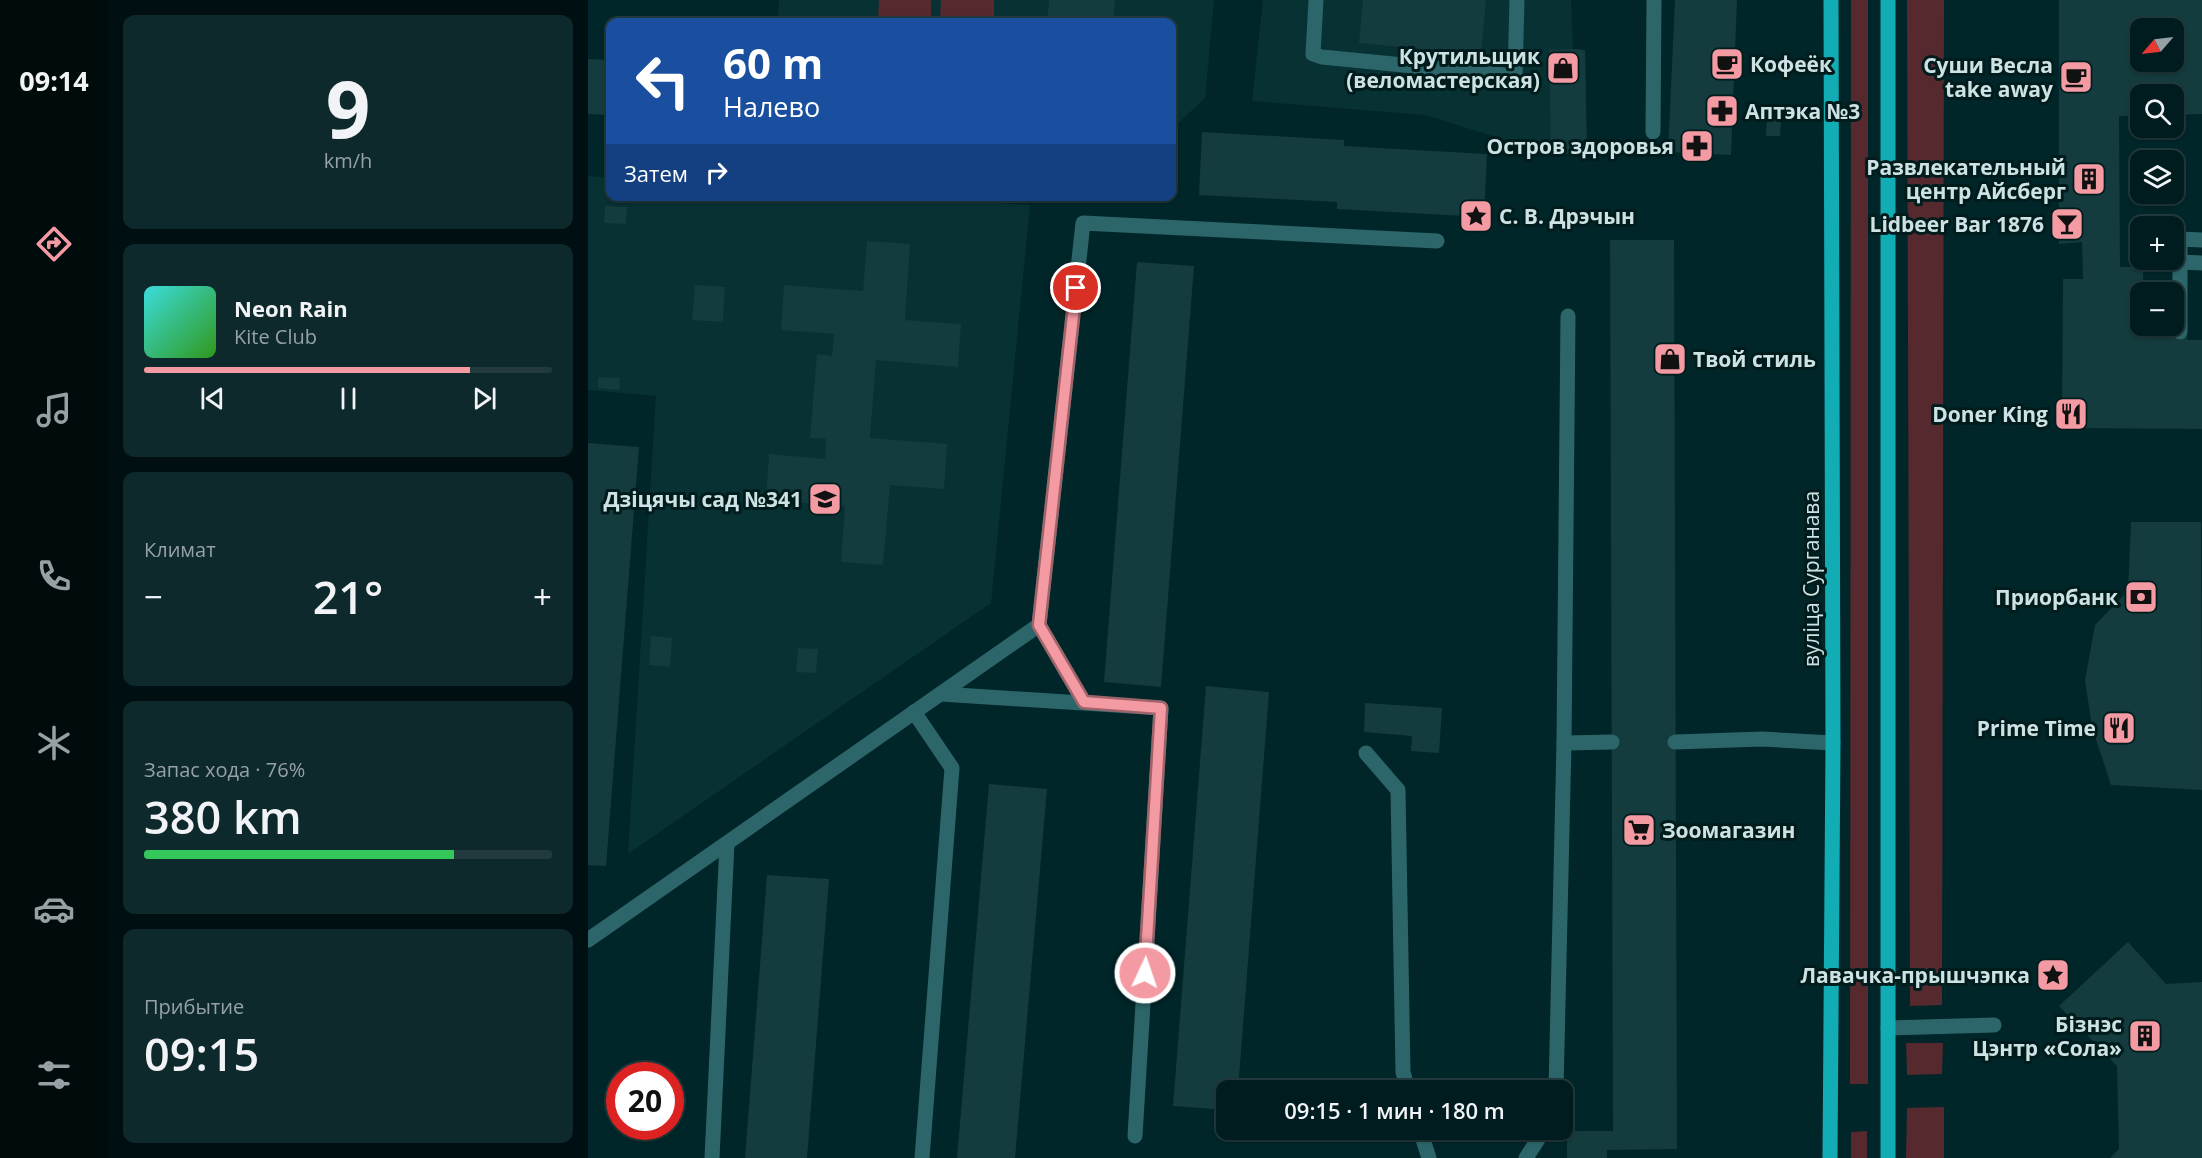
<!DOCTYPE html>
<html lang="ru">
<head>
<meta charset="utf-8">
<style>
	:root { --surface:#001c1f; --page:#0e292c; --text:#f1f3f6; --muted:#95a1a4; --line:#223a3d; --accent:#f49aa3 }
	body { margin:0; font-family:"Open Sans",sans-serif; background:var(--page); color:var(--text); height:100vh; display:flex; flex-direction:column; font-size:22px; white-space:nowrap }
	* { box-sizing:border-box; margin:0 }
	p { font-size:20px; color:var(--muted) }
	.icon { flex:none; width:33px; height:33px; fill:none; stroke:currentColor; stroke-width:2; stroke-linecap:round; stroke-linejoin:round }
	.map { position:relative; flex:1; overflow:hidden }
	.details { display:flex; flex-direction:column; gap:15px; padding:15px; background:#000f11; width:480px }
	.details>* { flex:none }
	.guide { position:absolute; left:18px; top:18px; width:570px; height:183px; border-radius:12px; box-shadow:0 2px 4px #0004,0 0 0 2px var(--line); background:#1a4fa0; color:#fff; overflow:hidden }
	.needle { width:39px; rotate:242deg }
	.tools { position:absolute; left:1542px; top:18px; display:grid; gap:12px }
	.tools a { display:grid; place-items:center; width:54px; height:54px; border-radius:12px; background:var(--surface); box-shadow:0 2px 4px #0004,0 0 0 2px var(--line); font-size:30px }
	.speed { position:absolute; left:18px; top:1062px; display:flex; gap:12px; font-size:30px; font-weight:700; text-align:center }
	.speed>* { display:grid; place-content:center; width:78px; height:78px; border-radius:50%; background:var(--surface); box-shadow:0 2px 4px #0004,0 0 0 2px var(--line); line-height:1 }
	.speed .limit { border:9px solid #d22; background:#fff; color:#111 }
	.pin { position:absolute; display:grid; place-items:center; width:51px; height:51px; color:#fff; margin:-26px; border:3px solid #fff; border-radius:50%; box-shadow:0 2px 6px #0007 }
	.me { position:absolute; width:66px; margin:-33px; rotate:3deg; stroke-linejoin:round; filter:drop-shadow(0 0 4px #0008) }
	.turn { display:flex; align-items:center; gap:21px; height:126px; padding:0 18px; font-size:27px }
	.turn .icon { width:78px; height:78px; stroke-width:2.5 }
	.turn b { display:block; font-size:42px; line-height:51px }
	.then { display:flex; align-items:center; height:57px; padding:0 18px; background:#0003; gap:12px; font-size:22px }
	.big { font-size:45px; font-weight:600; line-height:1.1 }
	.details .tile { flex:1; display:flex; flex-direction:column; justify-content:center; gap:9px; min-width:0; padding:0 21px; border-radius:12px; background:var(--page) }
	.details .dial { align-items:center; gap:0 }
	.dial b { font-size:78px; line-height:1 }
	.song { display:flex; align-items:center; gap:18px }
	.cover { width:72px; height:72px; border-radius:9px; background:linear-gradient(135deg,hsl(180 70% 55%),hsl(110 70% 35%)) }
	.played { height:6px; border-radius:3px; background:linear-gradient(90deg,var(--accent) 80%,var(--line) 80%) }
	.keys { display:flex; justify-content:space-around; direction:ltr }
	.heat { display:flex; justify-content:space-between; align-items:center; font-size:33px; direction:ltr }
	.charge { height:9px; border-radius:4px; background:linear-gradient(90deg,#34c759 76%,var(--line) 0) }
	.trip { position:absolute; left:628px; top:1080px; width:357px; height:60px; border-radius:12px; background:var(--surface); box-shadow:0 2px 4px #0004,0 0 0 2px var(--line); font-weight:600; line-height:60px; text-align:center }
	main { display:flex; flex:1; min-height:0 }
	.tabs { display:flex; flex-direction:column; width:108px; justify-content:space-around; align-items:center; background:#000b0c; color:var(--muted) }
	.tabs .icon { width:42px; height:42px }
	.tabs .selected { color:var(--accent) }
	.tabs b { font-size:27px; color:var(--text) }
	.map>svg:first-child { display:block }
	.built { fill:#083133 }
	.green { fill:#55292e }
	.building { fill:#143b3d; fill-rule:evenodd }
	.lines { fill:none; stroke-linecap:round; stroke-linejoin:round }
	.service { stroke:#2d666a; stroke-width:15 }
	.primary { stroke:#11acb4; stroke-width:15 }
	.route-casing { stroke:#9f646a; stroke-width:15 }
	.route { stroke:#f49aa3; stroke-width:10 }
	.labels { text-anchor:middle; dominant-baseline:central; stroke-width:6; stroke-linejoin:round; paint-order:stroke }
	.poi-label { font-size:21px; font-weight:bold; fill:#cee2e3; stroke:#001c1d; text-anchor:end }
	.street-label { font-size:21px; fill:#cee2e3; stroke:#001c1d }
</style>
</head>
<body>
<main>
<nav class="tabs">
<b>09:14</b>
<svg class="icon selected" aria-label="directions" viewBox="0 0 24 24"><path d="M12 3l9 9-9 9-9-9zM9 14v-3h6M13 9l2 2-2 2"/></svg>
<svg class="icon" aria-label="music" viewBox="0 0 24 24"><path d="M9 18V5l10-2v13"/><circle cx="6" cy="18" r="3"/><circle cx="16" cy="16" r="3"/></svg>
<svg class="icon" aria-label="phone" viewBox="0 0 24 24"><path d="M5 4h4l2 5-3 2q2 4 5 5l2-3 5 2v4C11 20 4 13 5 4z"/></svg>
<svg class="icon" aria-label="climate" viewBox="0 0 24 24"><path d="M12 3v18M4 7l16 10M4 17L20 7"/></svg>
<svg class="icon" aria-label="car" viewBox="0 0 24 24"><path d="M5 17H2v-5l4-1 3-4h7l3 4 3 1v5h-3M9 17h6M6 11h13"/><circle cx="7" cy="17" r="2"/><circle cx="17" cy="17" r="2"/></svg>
<svg class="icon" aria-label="filters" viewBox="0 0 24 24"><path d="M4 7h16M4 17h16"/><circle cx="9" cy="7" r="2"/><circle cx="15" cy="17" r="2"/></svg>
</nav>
<section class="details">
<div class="tile dial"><b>9</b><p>km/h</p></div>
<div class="tile">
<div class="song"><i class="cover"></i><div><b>Neon Rain</b><p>Kite Club</p></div></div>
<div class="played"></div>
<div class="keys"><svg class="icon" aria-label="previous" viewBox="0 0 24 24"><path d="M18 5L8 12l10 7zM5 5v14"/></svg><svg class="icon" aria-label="pause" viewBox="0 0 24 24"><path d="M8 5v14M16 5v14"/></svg><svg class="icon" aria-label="next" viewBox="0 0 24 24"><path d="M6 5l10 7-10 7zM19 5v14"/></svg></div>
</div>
<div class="tile"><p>Климат</p>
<div class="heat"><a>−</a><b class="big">21°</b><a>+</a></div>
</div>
<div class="tile"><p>Запас хода · 76%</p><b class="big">380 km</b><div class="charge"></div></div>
<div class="tile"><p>Прибытие</p><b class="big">09:15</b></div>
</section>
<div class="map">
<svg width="1614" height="1158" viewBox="0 0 1614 1158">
	<rect width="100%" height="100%" fill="#002629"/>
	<g class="built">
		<path d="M191 0H626L617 98 584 129V22H190Z"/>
		<path d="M675 0H983L985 49 997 50 999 154H963L837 115 664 101Z"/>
		<path d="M0 176 22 178V196H309L442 205 403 603 40 854 68 396 0 390Z"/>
	</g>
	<g class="green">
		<path d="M291 0H343V22H290Z"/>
		<path d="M353 0H406V22H352Z"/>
		<path d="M1263 0H1280V1084H1262Z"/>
		<path d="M1319 0H1356L1354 1005 1322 1006Z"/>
		<path d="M1318 1043H1355L1354 1074 1319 1075Z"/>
		<path d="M1356 1107V1158H1318L1319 1108Z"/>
		<path d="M1279 1131V1158H1263V1132Z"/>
	</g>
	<g class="building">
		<path d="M461 0H527L525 22H459Z"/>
		<path d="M775 0H898L893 55 771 43Z"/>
		<path d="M1087 0H1149L1143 155 1080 152Z"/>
		<path d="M1471 0H1614V114L1586 115V94H1552V116H1531L1532 267H1555V289H1581V292H1552V326H1581V332L1599 331V340H1614V429L1484 428 1476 424 1474 415 1475 279H1495L1494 242 1471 244ZM1552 28H1586V62H1552Z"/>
		<path d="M985 49 997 50 999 154H963L961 50Z"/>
		<path d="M0 59 22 60V115L0 114Z"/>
		<path d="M1179 119H1193L1192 136H1178Z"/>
		<path d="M614 132 756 140V146L899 154 896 217 749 209V202L611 195Z"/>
		<path d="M17 206 39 207 38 224 16 223Z"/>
		<path d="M1022 240H1086L1089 1149 1019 1150V1158H979V1131H1025Z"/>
		<path d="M279 241 322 244 317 320 373 324 370 367 288 360 282 438 359 444 356 489 302 485 295 565 253 562 257 506 178 500 181 454 237 459 238 439 222 438 229 354 244 356 246 334 193 330 196 285 275 291Z"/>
		<path d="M549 262 606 266 573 687 516 682Z"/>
		<path d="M107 285 137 287 135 322 104 320Z"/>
		<path d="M10 377 32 378 31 390 10 388Z"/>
		<path d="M0 443 51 447 18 866 0 865Z"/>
		<path d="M1543 522H1613L1614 790 1523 785 1504 727 1497 680 1507 625 1540 591Z"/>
		<path d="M63 636 84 638 82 667 61 665Z"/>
		<path d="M210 648 230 649 228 673 208 672Z"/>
		<path d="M618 686 681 692 650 1090H639V1110L585 1106Z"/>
		<path d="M777 703 854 708 851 753 823 751 824 736 776 732Z"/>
		<path d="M401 784 459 789 427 1158H369Z"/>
		<path d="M179 875 241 879 219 1158H157Z"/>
		<path d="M1540 942 1578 984 1614 982V1158H1522L1531 1149 1529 1066 1471 1006Z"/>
	</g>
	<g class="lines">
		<g class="service">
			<path d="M728 0 725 54 734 57 927 76 929 0"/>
			<path d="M1065 132 1066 0"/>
			<path d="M1592 262 1614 263"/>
			<path d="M1592 332V239L1614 240"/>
			<path d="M353 694 573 708 547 1136"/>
			<path d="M496 702 451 625 495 223 849 241"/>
			<path d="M326 712 364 768 334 1158"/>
			<path d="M1087 742 1174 739 1245 743"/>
			<path d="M976 743 1024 742"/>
			<path d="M778 753 810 790 815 1072 820 1090"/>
			<path d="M0 940 451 625"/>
			<path d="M1300 1028 1406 1025"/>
			<path d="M968 1090 976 743 980 316"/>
			<path d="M832 1130 841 1158"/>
			<path d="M124 1158 139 843"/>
			<path d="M938 1158 956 1130"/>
		</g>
		<g class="primary">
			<path d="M1300 0V1158"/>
			<path d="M1242 1158 1245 743 1243 0"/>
		</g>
	</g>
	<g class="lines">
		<g class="route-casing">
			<path id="route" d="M488 288 451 625 496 702 573 708 557 973"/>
		</g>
		<use href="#route" class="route"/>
	</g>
	<defs>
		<g id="cafe-square" transform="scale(1.725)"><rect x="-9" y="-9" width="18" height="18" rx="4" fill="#f49aa3" stroke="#001c1d"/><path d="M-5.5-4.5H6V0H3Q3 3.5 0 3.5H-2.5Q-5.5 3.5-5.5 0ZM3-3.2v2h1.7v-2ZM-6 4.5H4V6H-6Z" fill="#111"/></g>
		<g id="shop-square" transform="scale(1.725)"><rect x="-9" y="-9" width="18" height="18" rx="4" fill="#f49aa3" stroke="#001c1d"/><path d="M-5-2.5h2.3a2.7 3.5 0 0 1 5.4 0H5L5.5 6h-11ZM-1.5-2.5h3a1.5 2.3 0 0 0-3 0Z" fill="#111"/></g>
		<g id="pharmacy-square" transform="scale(1.725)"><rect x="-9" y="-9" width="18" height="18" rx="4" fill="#f49aa3" stroke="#001c1d"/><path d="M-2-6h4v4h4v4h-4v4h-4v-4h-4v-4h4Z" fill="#111"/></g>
		<g id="building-square" transform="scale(1.725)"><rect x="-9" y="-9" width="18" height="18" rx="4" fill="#f49aa3" stroke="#001c1d"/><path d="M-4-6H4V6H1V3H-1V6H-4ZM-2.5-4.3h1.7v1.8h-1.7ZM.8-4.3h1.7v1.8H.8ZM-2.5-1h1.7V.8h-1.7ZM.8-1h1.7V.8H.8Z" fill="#111"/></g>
		<g id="sight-square" transform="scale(1.725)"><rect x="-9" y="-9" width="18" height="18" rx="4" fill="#f49aa3" stroke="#001c1d"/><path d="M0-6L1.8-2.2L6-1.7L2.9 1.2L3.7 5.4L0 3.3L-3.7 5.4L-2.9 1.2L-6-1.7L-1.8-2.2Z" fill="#111"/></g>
		<g id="bar-square" transform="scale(1.725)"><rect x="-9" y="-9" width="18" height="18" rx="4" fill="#f49aa3" stroke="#001c1d"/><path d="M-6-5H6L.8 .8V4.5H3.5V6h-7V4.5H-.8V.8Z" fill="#111"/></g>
		<g id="restaurant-square" transform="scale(1.725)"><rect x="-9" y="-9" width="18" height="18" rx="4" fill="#f49aa3" stroke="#001c1d"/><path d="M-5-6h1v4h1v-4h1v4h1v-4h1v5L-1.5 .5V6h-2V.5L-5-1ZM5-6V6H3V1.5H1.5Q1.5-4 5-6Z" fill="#111"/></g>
		<g id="school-square" transform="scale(1.725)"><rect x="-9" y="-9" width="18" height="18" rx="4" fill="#f49aa3" stroke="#001c1d"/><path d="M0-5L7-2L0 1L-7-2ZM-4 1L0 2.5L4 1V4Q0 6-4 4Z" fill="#111"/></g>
		<g id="bank-square" transform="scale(1.725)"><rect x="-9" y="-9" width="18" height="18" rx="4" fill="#f49aa3" stroke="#001c1d"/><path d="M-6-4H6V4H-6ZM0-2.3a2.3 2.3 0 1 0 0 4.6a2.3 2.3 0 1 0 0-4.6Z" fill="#111"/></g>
		<g id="supermarket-square" transform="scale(1.725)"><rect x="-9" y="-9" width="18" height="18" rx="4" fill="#f49aa3" stroke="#001c1d"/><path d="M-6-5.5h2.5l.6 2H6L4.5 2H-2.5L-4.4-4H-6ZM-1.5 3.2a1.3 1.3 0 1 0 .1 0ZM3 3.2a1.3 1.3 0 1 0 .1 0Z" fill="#111"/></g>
	</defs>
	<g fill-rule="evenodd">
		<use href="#cafe-square" x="1139" y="64"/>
		<use href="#shop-square" x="975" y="68"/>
		<use href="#cafe-square" x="1488" y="77"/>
		<use href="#pharmacy-square" x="1134" y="111"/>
		<use href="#pharmacy-square" x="1109" y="146"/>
		<use href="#building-square" x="1501" y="179"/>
		<use href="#sight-square" x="888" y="216"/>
		<use href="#bar-square" x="1479" y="224"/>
		<use href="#shop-square" x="1082" y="359"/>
		<use href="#restaurant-square" x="1483" y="414"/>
		<use href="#school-square" x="237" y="499"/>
		<use href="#bank-square" x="1553" y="597"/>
		<use href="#restaurant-square" x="1531" y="728"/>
		<use href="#supermarket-square" x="1051" y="830"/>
		<use href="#sight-square" x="1465" y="975"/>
		<use href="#building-square" x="1557" y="1036"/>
	</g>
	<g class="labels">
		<g class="poi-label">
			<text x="952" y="56">Крутильщик<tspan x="952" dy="24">(веломастерская)</tspan></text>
			<text x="1162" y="64" text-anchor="start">Кофеёк</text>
			<text x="1465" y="65">Суши Весла<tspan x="1465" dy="24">take away</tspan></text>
			<text x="1157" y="111" text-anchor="start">Аптэка №3</text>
			<text x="1086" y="146">Остров здоровья</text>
			<text x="1478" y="167">Развлекательный<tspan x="1478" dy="24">центр Айсберг</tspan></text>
			<text x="911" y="216" text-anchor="start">С. В. Дрэчын</text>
			<text x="1456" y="224">Lidbeer Bar 1876</text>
			<text x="1105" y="359" text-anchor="start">Твой стиль</text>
			<text x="1460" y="414">Doner King</text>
			<text x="214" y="499">Дзіцячы сад №341</text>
			<text x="1530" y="597">Приорбанк</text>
			<text x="1508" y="728">Prime Time</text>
			<text x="1074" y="830" text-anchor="start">Зоомагазин</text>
			<text x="1442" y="975">Лавачка-прышчэпка</text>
			<text x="1534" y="1024">Бізнэс<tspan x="1534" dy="24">Цэнтр «Сола»</tspan></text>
		</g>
		<g class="street-label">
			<text transform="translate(1223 579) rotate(-90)">вуліца Сурганава</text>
		</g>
	</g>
</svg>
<div class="tools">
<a><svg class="needle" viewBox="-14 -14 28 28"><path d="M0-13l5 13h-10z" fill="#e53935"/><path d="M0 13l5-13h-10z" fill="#95a1a4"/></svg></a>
<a><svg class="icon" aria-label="search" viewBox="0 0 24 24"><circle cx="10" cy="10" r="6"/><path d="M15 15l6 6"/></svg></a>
<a><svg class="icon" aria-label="layers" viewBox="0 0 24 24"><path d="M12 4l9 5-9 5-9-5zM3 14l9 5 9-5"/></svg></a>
<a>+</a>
<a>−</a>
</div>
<div class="speed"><div class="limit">20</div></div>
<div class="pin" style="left:488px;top:288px;background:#d93025"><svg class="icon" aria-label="arrive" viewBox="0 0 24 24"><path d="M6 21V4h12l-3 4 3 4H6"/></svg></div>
<svg class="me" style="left:557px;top:973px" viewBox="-20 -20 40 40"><circle r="17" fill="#f49aa3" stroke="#fff" stroke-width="3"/><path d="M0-11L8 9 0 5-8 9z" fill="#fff"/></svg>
<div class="trip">09:15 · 1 мин · 180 m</div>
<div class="guide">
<div class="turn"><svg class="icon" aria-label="left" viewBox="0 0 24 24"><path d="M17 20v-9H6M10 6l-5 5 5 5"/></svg><div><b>60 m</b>Налево</div></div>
<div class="then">Затем<svg class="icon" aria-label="right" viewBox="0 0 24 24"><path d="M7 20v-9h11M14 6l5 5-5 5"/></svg></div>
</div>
</div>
</main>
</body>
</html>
